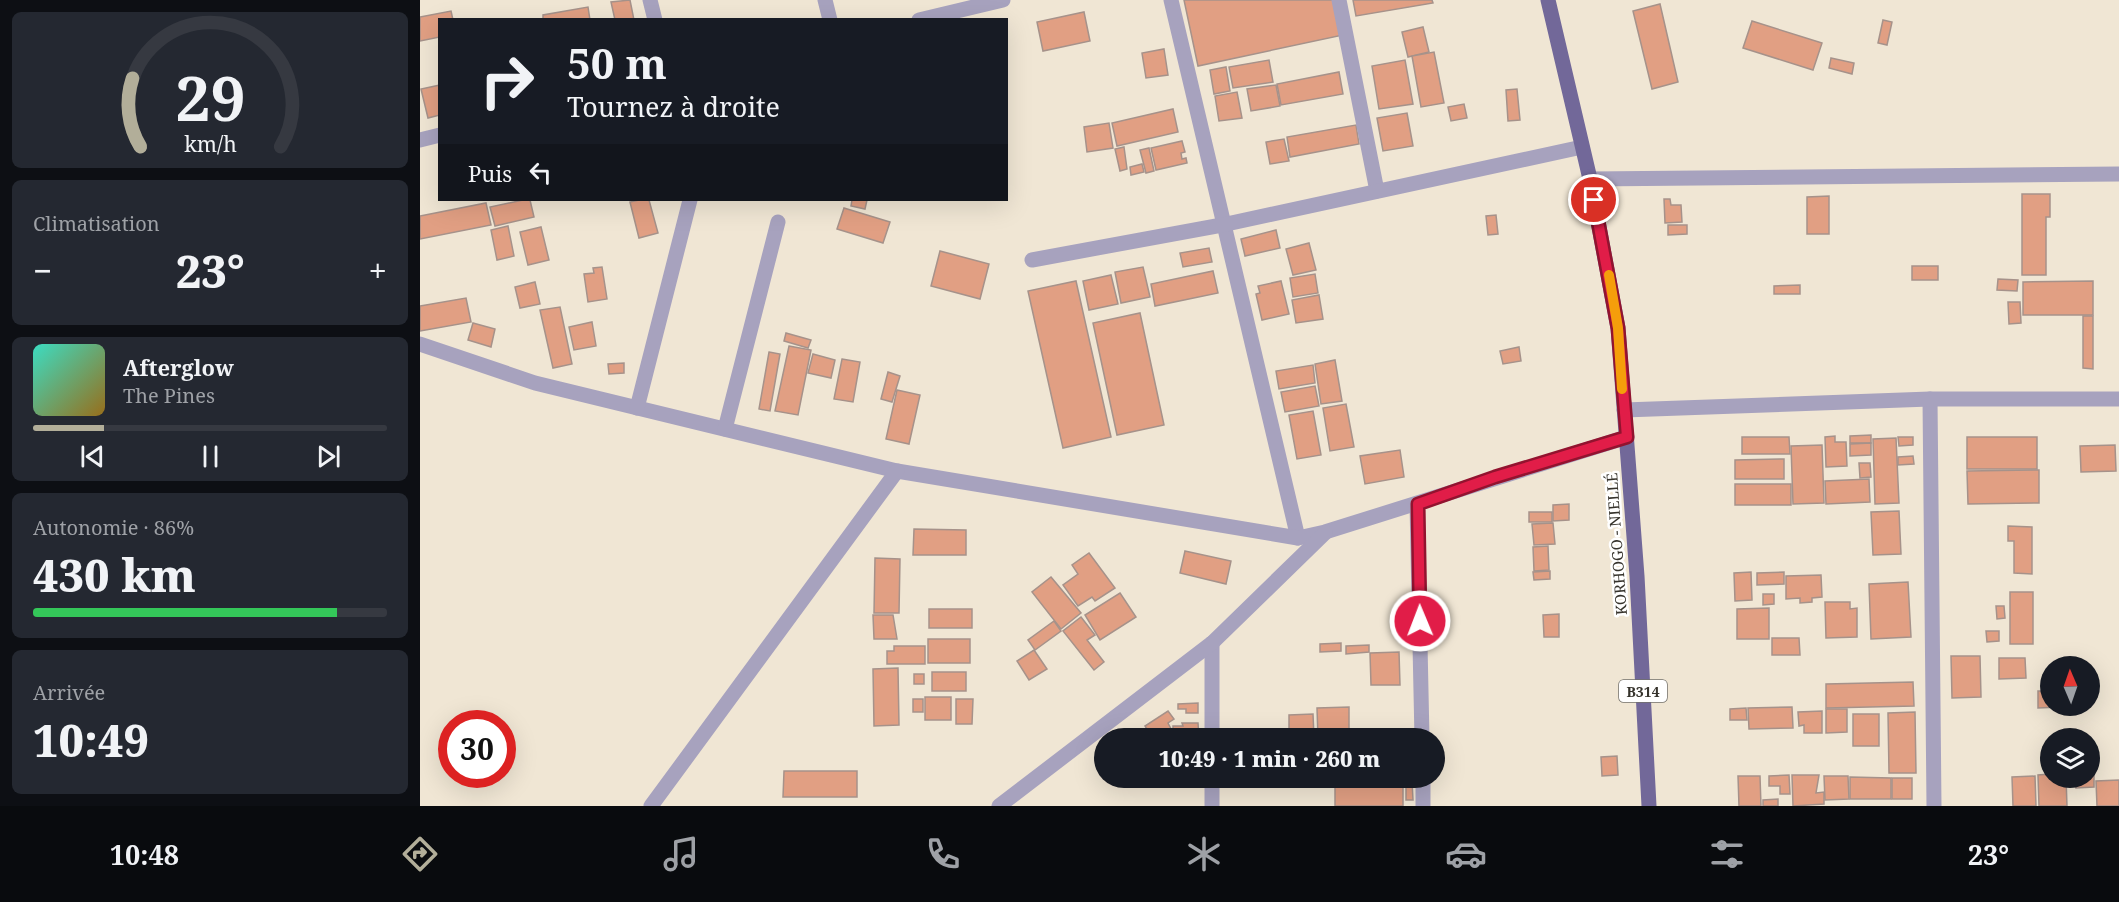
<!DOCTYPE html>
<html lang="fr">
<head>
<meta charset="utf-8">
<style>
	:root { --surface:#171b24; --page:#242831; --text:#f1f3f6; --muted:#9ea1a6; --line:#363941; --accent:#b2ae99 }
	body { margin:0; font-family:"Noto Serif",serif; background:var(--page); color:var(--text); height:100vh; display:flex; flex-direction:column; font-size:22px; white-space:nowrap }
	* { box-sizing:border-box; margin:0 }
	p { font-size:20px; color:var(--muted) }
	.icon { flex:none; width:33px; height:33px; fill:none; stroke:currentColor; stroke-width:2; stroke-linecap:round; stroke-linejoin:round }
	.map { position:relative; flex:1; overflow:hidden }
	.panel { display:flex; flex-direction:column; gap:12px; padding:12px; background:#0d0f14; width:420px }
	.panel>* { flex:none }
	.top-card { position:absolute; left:18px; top:18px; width:570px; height:183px; border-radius:0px; box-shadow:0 6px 24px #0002; background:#171b24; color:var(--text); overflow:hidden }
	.needle { width:39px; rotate:358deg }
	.buttons { position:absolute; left:1620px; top:656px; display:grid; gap:12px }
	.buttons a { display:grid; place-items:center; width:60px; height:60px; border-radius:50%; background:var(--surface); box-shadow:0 6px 24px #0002; font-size:30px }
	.speed { position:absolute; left:18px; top:710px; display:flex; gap:12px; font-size:30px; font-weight:700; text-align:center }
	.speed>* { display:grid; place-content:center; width:78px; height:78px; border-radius:50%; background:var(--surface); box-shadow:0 6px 24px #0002; line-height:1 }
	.speed .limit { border:9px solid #d22; background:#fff; color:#111 }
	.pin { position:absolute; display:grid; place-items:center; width:51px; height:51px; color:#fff; margin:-26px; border:3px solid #fff; border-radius:50%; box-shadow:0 2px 6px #0007 }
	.me { position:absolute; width:66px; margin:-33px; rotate:359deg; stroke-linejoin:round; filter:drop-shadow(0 0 4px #0008) }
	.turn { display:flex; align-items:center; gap:21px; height:126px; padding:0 30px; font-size:27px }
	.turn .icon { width:78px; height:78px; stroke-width:2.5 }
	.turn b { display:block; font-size:42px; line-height:51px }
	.then { display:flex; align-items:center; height:57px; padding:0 30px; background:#0003; gap:12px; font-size:22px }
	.big { font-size:45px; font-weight:800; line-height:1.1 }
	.panel .widget { flex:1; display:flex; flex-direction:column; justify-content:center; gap:9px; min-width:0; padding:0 21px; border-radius:9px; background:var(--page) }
	.panel .dial { align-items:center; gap:0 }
	.dial svg { height:156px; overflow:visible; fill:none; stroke:var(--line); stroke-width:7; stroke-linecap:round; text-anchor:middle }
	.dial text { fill:var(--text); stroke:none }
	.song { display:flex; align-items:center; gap:18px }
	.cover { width:72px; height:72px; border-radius:9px; background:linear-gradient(135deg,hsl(170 70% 55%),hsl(40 70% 35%)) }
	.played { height:6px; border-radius:3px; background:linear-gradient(90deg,var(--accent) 20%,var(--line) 20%) }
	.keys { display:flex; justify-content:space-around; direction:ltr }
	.heat { display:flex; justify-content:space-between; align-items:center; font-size:33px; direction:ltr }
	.charge { height:9px; border-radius:4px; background:linear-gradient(90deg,#34c759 86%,var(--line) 0) }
	.trip { position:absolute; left:674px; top:728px; width:351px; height:60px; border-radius:30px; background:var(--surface); box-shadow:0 6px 24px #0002; font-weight:800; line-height:60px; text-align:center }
	.tabs { display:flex; height:96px; justify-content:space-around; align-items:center; background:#090b0e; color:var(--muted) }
	.tabs .icon { width:42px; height:42px }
	.tabs .on { color:var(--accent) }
	.tabs b { font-size:27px; color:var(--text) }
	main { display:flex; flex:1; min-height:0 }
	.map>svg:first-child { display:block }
	.building { fill:#e19f83; stroke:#a6928a; stroke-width:1.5 }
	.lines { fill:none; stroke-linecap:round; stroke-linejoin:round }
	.minor { stroke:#a7a2be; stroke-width:15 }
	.major { stroke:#726899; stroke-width:15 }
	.route-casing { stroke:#92132f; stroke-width:15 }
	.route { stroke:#e11d48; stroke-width:10 }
	.slow { stroke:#f59e0b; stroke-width:10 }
	.labels { text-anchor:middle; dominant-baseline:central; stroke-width:5; stroke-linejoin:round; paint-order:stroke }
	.shield { fill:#fff; stroke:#72706b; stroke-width:1.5 }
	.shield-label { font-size:14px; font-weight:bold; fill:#36332c }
	.street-label { font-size:15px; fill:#36332c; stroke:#fff }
</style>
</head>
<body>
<main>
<section class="panel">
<div class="widget dial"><svg viewBox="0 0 100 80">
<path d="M14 69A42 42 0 1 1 86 69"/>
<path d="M14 69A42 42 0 0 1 10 34" stroke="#b2ae99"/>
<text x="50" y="56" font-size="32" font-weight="700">29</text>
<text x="50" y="72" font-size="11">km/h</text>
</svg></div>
<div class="widget"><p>Climatisation</p>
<div class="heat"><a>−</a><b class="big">23°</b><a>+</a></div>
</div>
<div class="widget">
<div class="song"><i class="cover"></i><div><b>Afterglow</b><p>The Pines</p></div></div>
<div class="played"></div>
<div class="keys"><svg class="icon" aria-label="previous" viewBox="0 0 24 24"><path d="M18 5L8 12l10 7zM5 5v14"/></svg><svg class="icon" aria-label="pause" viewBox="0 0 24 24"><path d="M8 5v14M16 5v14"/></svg><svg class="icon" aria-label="next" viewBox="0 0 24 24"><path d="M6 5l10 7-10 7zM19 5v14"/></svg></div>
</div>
<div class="widget"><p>Autonomie · 86%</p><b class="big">430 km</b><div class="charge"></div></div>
<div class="widget"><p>Arrivée</p><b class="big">10:49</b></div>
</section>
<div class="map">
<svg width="1699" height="806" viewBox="0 0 1699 806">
	<rect width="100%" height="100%" fill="#f0e6d4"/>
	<g class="building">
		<path d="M210 0 214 20H195L191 2Z"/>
		<path d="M764 0H915L923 35 778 66Z"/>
		<path d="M933 0H1012L1013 3 936 16Z"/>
		<path d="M1240 4 1258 82 1232 89 1213 11Z"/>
		<path d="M168 7 170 20H123V15Z"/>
		<path d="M31 11 33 20H20V37L0 41V17Z"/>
		<path d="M664 12 670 41 623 51 617 22Z"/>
		<path d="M1463 20 1472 22 1467 45 1458 43Z"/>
		<path d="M1332 21 1402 43 1393 70 1323 48Z"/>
		<path d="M1003 27 1009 52 988 57 982 32Z"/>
		<path d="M744 49 748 75 726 78 722 53Z"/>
		<path d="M1014 52 1024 103 1001 107 992 56Z"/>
		<path d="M1411 58 1434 63 1432 74 1409 68Z"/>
		<path d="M849 60 853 82 813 88 809 67Z"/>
		<path d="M985 60 993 104 959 109 952 66Z"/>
		<path d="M806 67 810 91 794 94 790 70Z"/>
		<path d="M919 72 923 94 861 105 857 84Z"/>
		<path d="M20 85V115L8 118 1 89Z"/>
		<path d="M856 85 860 106 831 111 827 89Z"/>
		<path d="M1097 89 1100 120 1088 121 1086 90Z"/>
		<path d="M817 92 822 118 799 121 795 96Z"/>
		<path d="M1044 104 1047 118 1031 121 1028 107Z"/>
		<path d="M753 109 758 132 697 146 692 123Z"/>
		<path d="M987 113 993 146 963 151 957 118Z"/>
		<path d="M689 123 693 148 667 152 664 127Z"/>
		<path d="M936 125 939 144 870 157 867 137Z"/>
		<path d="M864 139 869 161 850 164 846 142Z"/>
		<path d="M762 141 765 152 761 153 762 159 766 158 767 163 736 170 731 148Z"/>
		<path d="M704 147 707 169 700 171 695 149Z"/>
		<path d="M729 148 734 171 726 173 720 150Z"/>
		<path d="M722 164 724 172 711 175 710 167Z"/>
		<path d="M1602 194H1630V217H1626V275H1602Z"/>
		<path d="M1409 196V234H1387V197Z"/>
		<path d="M1244 199H1250L1251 205H1261L1262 222 1245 223Z"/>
		<path d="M103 200H110L114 217 75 226 70 207Z"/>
		<path d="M219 200H229L238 233 219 238 210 202Z"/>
		<path d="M432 200H447L445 209 431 206Z"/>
		<path d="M66 203 71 225 0 239V216Z"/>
		<path d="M424 208 470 222 463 243 417 229Z"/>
		<path d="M1076 215 1078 234 1068 235 1066 216Z"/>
		<path d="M1248 225H1267V234L1248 235Z"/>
		<path d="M88 226 94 256 77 260 71 230Z"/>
		<path d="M121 227 129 260 108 265 100 232Z"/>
		<path d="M856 230 860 248 825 256 821 239Z"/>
		<path d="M889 243 896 270 873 275 866 249Z"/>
		<path d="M789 248 792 262 763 267 760 253Z"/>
		<path d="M520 251 569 264 560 299 511 286Z"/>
		<rect x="1492" y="266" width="26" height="14"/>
		<path d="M182 267 187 299 168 302 164 274 174 273 173 268Z"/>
		<path d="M723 267 730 297 701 303 695 272Z"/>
		<path d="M793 271 798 293 735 306 731 284Z"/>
		<path d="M895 274 898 293 873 297 870 278Z"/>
		<path d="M691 275 698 304 669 310 663 281Z"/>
		<path d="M1578 279 1598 280 1597 291 1577 290Z"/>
		<path d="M656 281 691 437 643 448 608 291Z"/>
		<path d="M861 281 869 314 842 320 836 294 840 293 838 286Z"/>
		<path d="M1673 281V315H1603V282Z"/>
		<path d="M115 282 120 304 100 308 95 287Z"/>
		<path d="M1380 285V294H1354V286Z"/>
		<path d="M899 295 903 319 876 323 872 300Z"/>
		<path d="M46 298 51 322 0 331V306Z"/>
		<path d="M1588 302H1600L1601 323 1589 324Z"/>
		<path d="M140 307 152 364 133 368 120 310Z"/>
		<path d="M720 313 744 425 697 435 673 323Z"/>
		<path d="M1663 316H1673V369L1663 368Z"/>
		<path d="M172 322 176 346 154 350 149 327Z"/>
		<path d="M53 323 75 329 71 347 48 340Z"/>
		<path d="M366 333 391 340 388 348 364 341Z"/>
		<path d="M369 346 391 350 378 415 355 411Z"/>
		<path d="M1099 347 1101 361 1083 364 1080 351Z"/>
		<path d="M349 352 360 354 350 411 339 409Z"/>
		<path d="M393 354 415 360 411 378 388 373Z"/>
		<path d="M422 359 440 362 433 402 414 399Z"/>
		<path d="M915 360 922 401 901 404 895 364Z"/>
		<path d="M204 363V373L189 374 188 364Z"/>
		<path d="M893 365 895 383 859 389 856 371Z"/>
		<path d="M468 372 480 376 472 402 461 399Z"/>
		<path d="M895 386 899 406 865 412 861 392Z"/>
		<path d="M477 390 500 395 489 444 466 439Z"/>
		<path d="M926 404 934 447 910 451 903 408Z"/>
		<path d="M893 411 901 455 877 459 869 415Z"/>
		<path d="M1451 435V443H1430V436Z"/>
		<path d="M1415 436V442H1426L1427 466 1406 467 1405 437Z"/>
		<path d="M1322 437H1369L1370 454H1322Z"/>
		<path d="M1478 437H1493V445L1479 446Z"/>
		<rect x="1547" y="437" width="70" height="32"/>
		<path d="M1476 438 1479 503 1455 504 1453 439Z"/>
		<path d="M1451 443V455L1430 456V444Z"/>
		<path d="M1402 445 1404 503 1373 504 1371 446Z"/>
		<path d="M1695 445 1696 471 1661 472 1660 446Z"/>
		<path d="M980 450 984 477 945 484 940 456Z"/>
		<path d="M1493 456 1494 464 1478 465V457Z"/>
		<path d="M1364 459V479H1315V460Z"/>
		<path d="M1439 463H1450L1451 477 1440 478Z"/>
		<path d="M1619 470V503L1548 504 1547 471Z"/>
		<path d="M1449 479 1450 502 1406 504 1405 481Z"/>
		<rect x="1315" y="484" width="56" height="21"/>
		<path d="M1149 504V520L1133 521V505Z"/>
		<path d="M1479 511 1481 554 1453 555 1451 512Z"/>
		<rect x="1109" y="512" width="23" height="10"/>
		<path d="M1133 523 1135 544 1114 545 1112 524Z"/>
		<path d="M1588 526 1612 527V574L1594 573V541H1588Z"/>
		<path d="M494 529 546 530V555H493Z"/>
		<path d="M1128 546 1129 570 1114 571 1113 547Z"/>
		<path d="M765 551 811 561 806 584 760 573Z"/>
		<path d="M669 553 695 588 675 601 672 597 658 606 643 585 658 574 652 565Z"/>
		<path d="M455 558 480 559 479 613H454Z"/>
		<path d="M1130 571V579L1114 580 1113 572Z"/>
		<path d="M1331 572 1332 600 1315 601 1314 573Z"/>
		<path d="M1364 572V584L1337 585V573Z"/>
		<path d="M1401 575 1402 597 1392 598V602L1380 603V598L1366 599V576Z"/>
		<path d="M631 577 661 613 641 629 612 592Z"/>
		<path d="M1488 582 1491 637 1451 639 1449 584Z"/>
		<rect x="1590" y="592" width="23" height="52"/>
		<path d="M700 593 716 617 680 640 665 615Z"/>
		<path d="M1343 594H1354V604L1343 605Z"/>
		<path d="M1405 602H1430V609L1437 608V637L1406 638Z"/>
		<path d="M1576 606H1584L1585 618 1577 619Z"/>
		<path d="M1349 608V639H1317V609Z"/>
		<rect x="509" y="609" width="43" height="19"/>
		<path d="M1139 614V637H1124L1123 615Z"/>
		<path d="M453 615H473L477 639H454Z"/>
		<path d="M661 617 675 635 667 640 684 662 674 670 643 631Z"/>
		<path d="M634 621 641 631 615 650 608 640Z"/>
		<path d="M1566 631H1579V641L1567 642Z"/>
		<path d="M1352 638H1379L1380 655H1352Z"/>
		<rect x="508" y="639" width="42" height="24"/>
		<path d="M921 643V651L900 652V644Z"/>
		<path d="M949 645V652L926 654V646Z"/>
		<path d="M474 646H505V664H467V651H474Z"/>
		<path d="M614 650 627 669 609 680 597 661Z"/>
		<path d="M979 652 980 685H951L950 653Z"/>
		<path d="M1531 656H1560L1561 697 1532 698Z"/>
		<path d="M1579 658H1605L1606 678 1579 679Z"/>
		<path d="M478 668 479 725 454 726 453 669Z"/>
		<rect x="512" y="672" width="34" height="19"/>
		<rect x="494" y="674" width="10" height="10"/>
		<path d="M1493 682 1494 706 1406 708V684Z"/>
		<path d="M1618 691H1630V705H1641V707L1618 708Z"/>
		<rect x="505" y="697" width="26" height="23"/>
		<rect x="493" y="699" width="10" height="13"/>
		<path d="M536 699H553L552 724H536Z"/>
		<path d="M778 703V713H766V709H758V704Z"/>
		<path d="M929 707V738H898L897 708Z"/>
		<path d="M1372 707 1373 728 1329 729 1328 708Z"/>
		<path d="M1326 708 1327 720H1310V709Z"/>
		<path d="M1406 709H1427V732L1406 733Z"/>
		<path d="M748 711 754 719 748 723 751 729 732 738 725 726Z"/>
		<path d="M1402 711V733H1384V725L1379 726 1378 712Z"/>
		<path d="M1495 712 1496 773H1469L1468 713Z"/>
		<path d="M893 714 894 738H869V715Z"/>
		<rect x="1433" y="714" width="26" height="32"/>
		<path d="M762 723H778L779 738H749L753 736V726H763Z"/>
		<rect x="817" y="733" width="37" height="5"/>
		<path d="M1197 756 1198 775 1182 776 1181 757Z"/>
		<path d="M364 771H437V797H363Z"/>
		<path d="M1630 774V777H1646L1647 806H1619L1618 775Z"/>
		<path d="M1670 774H1674V787L1656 788V777H1670Z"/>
		<path d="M1369 775 1370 794H1360V786H1349V776Z"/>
		<path d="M1372 775H1399L1396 793 1404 792V804L1373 806Z"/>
		<path d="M1318 776H1340L1341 806H1319Z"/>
		<path d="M1404 776H1428L1429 799 1405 800Z"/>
		<path d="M1615 776 1616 806H1593L1592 777Z"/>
		<path d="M715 777H738V784L715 785Z"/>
		<path d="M753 777H772V783L753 784Z"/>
		<rect x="818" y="777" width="37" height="5"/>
		<path d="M1430 777 1471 778V799H1430Z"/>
		<rect x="1472" y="778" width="20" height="21"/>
		<path d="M1699 780V806H1677L1676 781Z"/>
		<path d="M986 781H992L993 800H986Z"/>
		<rect x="915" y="785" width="68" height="21"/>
		<path d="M1358 799V806H1343V800Z"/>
	</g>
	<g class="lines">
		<g class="minor">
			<path d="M230 0 235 20"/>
			<path d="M405 0 410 20"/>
			<path d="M751 0 878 538"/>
			<path d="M919 0 957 191"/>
			<path d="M499 20 583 0"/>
			<path d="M0 140 20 135"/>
			<path d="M1170 179 1699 174"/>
			<path d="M612 260 802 225 1162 147"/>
			<path d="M0 344 115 383 477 471 878 538 905 532 1207 437"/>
			<path d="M1510 399 1514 806"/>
			<path d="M217 408 270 200"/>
			<path d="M1204 410 1510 399H1699"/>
			<path d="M305 429 358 222"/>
			<path d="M997 504 1002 738"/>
			<path d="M792 643V738"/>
			<path d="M792 777V806"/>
			<path d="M1003 777V806"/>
			<path d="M231 806 477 471"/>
			<path d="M579 806 792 643 905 533"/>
		</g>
		<path class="major" d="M1128 0 1170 179 1198 328 1217 576 1229 806"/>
	</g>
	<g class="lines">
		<g class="route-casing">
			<path id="route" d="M1000 621 998 504 1075 477 1207 437 1198 328 1174 200"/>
		</g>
		<use href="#route" class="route"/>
		<path class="slow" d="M1189 275 1198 328 1202 389"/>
	</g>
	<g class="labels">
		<rect class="shield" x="1199" y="680" width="48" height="22" rx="4.5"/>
		<g class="shield-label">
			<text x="1223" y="691">B314</text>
		</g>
		<g class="street-label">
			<text transform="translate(1196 544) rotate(-94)">KORHOGO - NIELLÉ</text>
		</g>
	</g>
</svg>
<div class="buttons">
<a><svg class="needle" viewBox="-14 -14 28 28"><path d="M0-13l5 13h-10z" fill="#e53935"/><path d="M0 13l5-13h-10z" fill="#9ea1a6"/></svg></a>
<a><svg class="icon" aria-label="layers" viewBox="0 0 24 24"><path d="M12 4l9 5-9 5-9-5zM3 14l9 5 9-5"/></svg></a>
</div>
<div class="speed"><div class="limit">30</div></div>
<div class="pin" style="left:1174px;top:200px;background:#d93025"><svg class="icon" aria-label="arrive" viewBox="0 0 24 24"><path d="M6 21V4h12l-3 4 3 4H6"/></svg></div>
<svg class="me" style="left:1000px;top:621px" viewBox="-20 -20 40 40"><circle r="17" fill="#e11d48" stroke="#fff" stroke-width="3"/><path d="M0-11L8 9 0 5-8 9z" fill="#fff"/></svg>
<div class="trip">10:49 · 1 min · 260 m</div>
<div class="top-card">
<div class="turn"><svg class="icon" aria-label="right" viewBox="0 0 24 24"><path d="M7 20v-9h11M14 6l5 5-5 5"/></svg><div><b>50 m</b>Tournez à droite</div></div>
<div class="then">Puis<svg class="icon" aria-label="left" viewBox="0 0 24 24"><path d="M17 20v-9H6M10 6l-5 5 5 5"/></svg></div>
</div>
</div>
</main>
<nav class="tabs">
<b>10:48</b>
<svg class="icon on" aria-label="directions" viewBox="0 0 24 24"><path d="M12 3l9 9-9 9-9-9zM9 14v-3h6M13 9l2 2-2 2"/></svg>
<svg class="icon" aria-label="music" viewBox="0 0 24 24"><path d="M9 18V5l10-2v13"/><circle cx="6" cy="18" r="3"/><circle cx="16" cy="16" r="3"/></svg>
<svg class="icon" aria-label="phone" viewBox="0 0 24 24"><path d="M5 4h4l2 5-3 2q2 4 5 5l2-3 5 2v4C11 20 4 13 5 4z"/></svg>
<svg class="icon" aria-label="climate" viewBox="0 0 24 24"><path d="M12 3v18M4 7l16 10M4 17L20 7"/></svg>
<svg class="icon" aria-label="car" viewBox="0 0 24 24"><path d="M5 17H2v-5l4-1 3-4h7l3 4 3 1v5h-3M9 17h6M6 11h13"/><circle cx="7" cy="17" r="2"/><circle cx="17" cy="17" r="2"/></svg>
<svg class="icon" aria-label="filters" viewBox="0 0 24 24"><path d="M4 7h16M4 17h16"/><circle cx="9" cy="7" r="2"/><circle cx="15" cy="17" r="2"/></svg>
<b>23°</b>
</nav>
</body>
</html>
